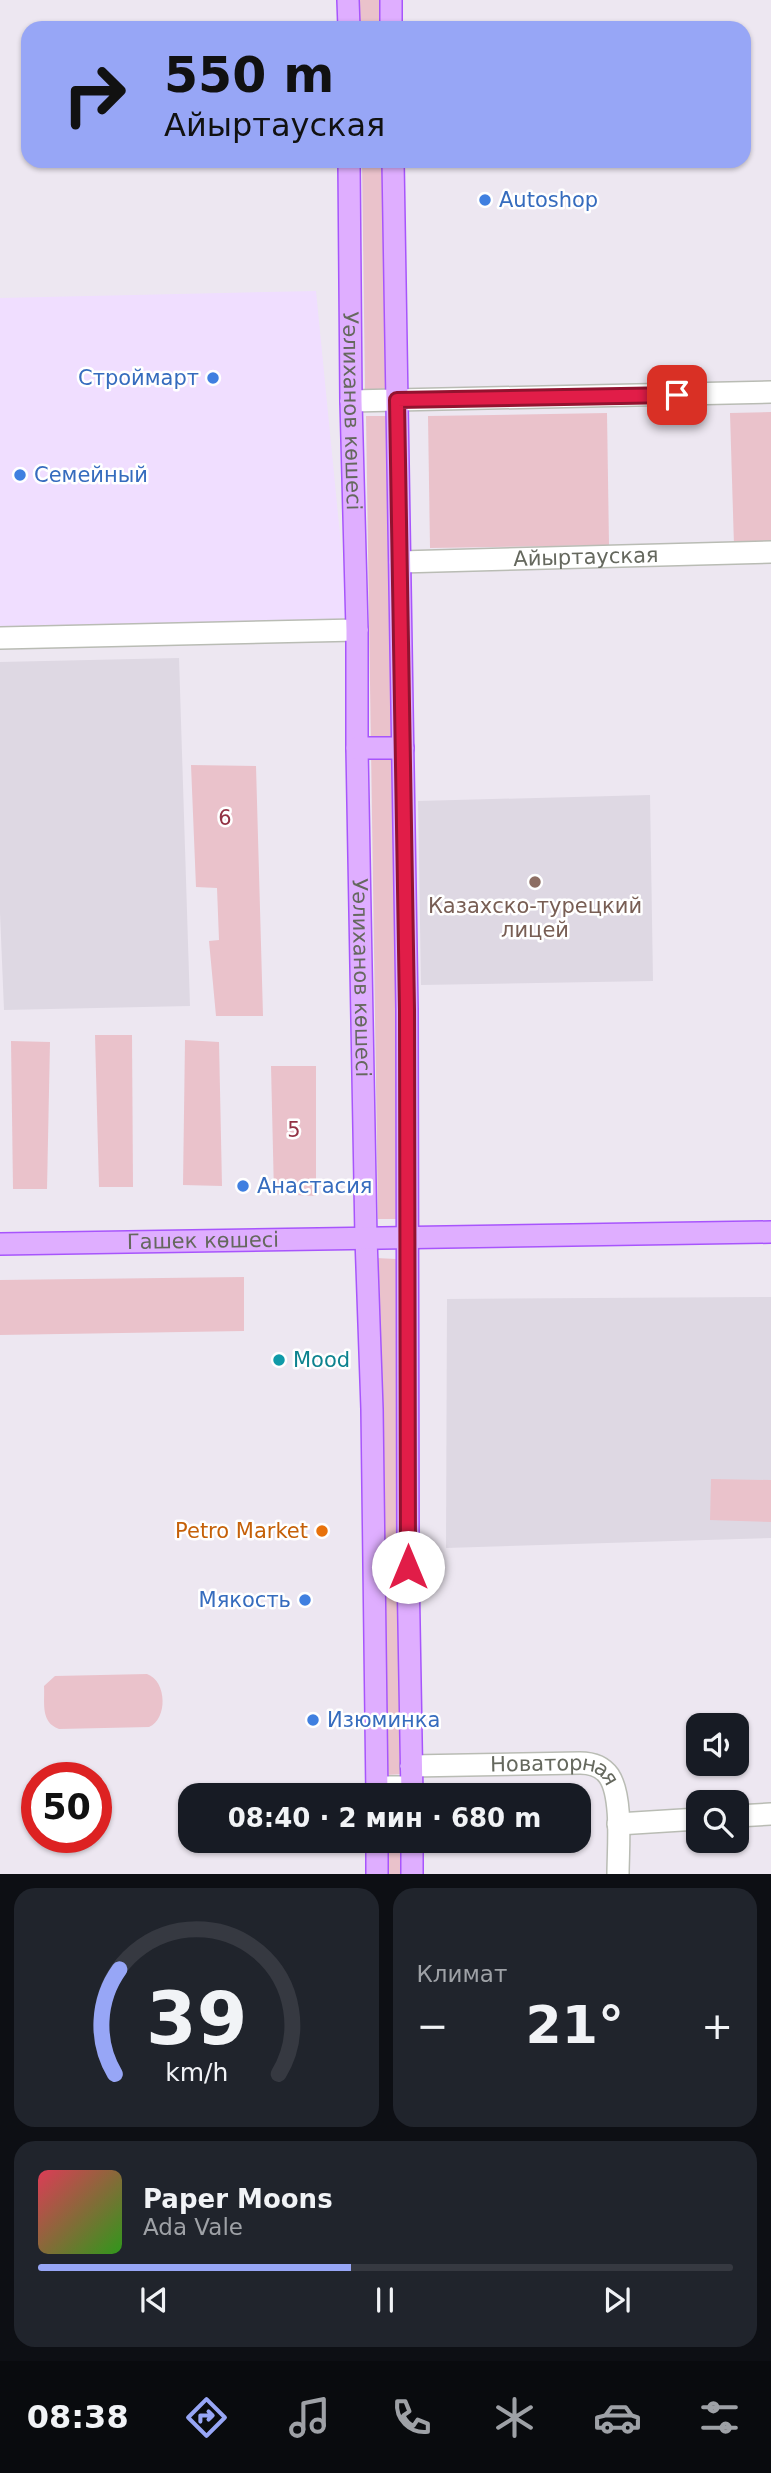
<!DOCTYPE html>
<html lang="ru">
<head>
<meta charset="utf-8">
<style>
	:root { --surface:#171b24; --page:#20242c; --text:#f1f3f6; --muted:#9ea1a6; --line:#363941; --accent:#97a6f6 }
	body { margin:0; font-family:"DejaVu Sans",sans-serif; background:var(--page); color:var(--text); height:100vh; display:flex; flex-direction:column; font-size:26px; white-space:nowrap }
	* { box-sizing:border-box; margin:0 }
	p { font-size:23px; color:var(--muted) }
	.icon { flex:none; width:38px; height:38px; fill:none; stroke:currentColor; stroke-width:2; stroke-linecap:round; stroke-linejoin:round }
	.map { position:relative; height:1874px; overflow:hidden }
	.details { display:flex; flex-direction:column; gap:14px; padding:14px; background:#0d0f14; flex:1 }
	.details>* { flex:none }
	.guide { position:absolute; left:21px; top:21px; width:730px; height:147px; border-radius:21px; box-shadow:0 2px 5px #0004; background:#97a6f6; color:#111; overflow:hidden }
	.controls { position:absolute; left:686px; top:1713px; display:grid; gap:14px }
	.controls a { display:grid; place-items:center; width:63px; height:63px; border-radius:14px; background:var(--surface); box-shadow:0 2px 5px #0004; font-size:35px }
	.speed { position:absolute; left:21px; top:1762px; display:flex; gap:14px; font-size:35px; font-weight:700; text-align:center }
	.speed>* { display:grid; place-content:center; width:91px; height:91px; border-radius:50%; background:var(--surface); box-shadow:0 2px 5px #0004; line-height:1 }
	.speed .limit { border:10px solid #d22; background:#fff; color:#111 }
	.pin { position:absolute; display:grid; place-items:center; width:60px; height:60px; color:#fff; margin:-30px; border-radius:14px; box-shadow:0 4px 10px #0006 }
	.me { position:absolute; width:77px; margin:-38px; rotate:0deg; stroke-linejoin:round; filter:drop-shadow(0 0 5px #0008) }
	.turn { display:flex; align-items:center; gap:24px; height:147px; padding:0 28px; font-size:32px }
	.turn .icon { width:91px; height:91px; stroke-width:2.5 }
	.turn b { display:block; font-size:49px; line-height:60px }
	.big { font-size:52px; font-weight:600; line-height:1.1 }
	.details .card { flex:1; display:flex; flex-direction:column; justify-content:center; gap:10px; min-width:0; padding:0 24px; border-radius:21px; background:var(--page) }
	.details .dial { align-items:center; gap:0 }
	.dial svg { height:182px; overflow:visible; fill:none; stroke:var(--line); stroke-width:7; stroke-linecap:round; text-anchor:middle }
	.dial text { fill:var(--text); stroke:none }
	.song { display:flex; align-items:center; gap:21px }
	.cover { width:84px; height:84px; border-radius:10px; background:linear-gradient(135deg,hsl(350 70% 55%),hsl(110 70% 35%)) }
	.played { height:7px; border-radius:4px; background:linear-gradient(90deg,var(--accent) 45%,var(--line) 45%) }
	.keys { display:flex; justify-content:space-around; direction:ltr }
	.heat { display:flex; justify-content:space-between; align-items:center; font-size:38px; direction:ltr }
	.details .tiles { flex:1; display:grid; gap:14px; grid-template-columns:1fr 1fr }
	.card:last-child { grid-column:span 2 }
	.trip { position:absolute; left:178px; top:1783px; width:413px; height:70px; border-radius:21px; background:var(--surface); box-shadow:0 2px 5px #0004; font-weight:600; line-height:70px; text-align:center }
	.tab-bar { display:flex; height:112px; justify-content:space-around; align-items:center; background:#090b0e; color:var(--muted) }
	.tab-bar .icon { width:49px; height:49px }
	.tab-bar .current { color:var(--accent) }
	.tab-bar b { font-size:32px; color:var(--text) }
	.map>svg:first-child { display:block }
	.commercial { fill:#f0deff }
	.education { fill:#ded8e3 }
	.green { fill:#eac2cb }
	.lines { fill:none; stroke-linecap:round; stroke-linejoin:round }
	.minor-casing { stroke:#b9bcb4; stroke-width:24 }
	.major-casing { stroke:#a755fc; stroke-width:24 }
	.minor { stroke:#fff; stroke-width:21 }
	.major { stroke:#dfaeff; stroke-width:21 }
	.route-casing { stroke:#92132f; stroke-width:18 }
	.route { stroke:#e11d48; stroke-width:12 }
	.shop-dot { fill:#3f7fe0; stroke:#fff; stroke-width:2.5 }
	.education-dot { fill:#8d6e63; stroke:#fff; stroke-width:2.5 }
	.culture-dot { fill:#0f9aa8; stroke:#fff; stroke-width:2.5 }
	.food-dot { fill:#e8710a; stroke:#fff; stroke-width:2.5 }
	.labels { text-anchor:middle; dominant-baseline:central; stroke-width:5; stroke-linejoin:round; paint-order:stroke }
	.shop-label { font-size:21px; fill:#366cbe; stroke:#fff; text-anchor:start }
	.street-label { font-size:21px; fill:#65685e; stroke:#fff }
	.park-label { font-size:21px; fill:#933244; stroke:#fff }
	.education-label { font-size:21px; fill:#785e54; stroke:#fff }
	.culture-label { font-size:21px; fill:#0d838f; stroke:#fff; text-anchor:start }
	.food-label { font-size:21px; fill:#c56008; stroke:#fff; text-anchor:end }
</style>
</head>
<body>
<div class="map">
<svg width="771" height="1875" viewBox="0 0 771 1875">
	<rect width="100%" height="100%" fill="#ede7f1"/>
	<path class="commercial" d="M316 291 349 626 0 631V298Z"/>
	<g class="education">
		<path d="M179 658 190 1006 4 1010 0 913V662Z"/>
		<path d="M650 795 653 981 421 985 418 801Z"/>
		<path d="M771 1297V1538L446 1548 447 1299Z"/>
	</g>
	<g class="green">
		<path d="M360 0H382L383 28H360Z"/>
		<path d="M362 161H385L388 392H365Z"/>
		<path d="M771 412V545L734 546 730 413Z"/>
		<path d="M607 413 609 545 430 548 428 416Z"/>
		<path d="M366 416H389L400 1219H378Z"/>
		<path d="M191 765 256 766 263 1016H216L209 941 219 940 217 888 196 887Z"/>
		<path d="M95 1035H132L133 1187H99Z"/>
		<path d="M185 1040 219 1042 222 1186 183 1185Z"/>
		<path d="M11 1041 50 1042 47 1189H13Z"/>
		<path d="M271 1066H316V1196L274 1194Z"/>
		<path d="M376 1258 396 1259 404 1774 386 1775Z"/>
		<path d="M244 1277V1331L0 1335V1280Z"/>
		<path d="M711 1479 771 1480V1522L710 1520Z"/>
		<path d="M147 1674C167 1681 168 1719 149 1727L59 1729C40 1722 45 1703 44 1686L55 1676Z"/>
		<path d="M387 1841H403L404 1874H387Z"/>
	</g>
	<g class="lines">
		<g class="minor-casing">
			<g id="minor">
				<path d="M351 401 771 392"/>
				<path id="s1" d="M400 562 771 552"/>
				<path d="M0 638 357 630"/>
				<path id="s2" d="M411 1766 580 1763C591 1763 602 1766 609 1776 623 1797 618 1849 618 1875"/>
				<path d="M377 1787H412"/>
				<path d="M737 1816 771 1814"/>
				<path d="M618 1824 698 1819"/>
			</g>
		</g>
		<g class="major-casing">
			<g id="major">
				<path d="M348 0 349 28"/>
				<path d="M391 0V28"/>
				<path id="s3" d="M349 161 351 401 357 630V748L366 1238 372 1409 377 1796"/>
				<path d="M393 161 407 1009 408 1567 412 1796"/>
				<path d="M357 748H403"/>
				<path id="s4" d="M0 1244 771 1232"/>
				<path d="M377 1841V1875"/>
				<path d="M412 1841V1875"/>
			</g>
		</g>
		<use href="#minor" class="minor"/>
		<use href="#major" class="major"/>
	</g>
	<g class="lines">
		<g class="route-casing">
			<path id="route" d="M408 1567 407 1009 397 400 677 395"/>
		</g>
		<use href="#route" class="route"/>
	</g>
	<g class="shop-dot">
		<circle cx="485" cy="200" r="7"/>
		<circle cx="213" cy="378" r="7"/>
		<circle cx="20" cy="475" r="7"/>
		<circle cx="243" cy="1186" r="7"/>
		<circle cx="305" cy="1600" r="7"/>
		<circle cx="313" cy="1720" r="7"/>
	</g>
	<circle class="education-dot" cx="535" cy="882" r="7"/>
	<circle class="culture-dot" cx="279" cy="1360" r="7"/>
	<circle class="food-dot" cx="322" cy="1531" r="7"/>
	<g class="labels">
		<g class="shop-label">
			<text x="499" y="200">Autoshop</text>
			<text x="199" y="378" text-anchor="end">Строймарт</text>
			<text x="34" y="475">Семейный</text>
			<text x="257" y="1186">Анастасия</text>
			<text x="291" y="1600" text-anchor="end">Мякость</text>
			<text x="327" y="1720">Изюминка</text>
		</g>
		<g class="street-label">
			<text stroke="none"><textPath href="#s3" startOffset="250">Уәлиханов көшесі</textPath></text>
			<text stroke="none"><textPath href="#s1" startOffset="186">Айыртауская</textPath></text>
			<text stroke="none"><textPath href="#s3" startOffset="817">Уәлиханов көшесі</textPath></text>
			<text stroke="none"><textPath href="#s4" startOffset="203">Гашек көшесі</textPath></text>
			<text stroke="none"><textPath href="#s2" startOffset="145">Новаторная</textPath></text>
		</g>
		<g class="park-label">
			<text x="225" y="818">6</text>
			<text x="294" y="1130">5</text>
		</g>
		<g class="education-label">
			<text x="535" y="906">Казахско-турецкий<tspan x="535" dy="24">лицей</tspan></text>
		</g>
		<g class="culture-label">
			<text x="293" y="1360">Mood</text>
		</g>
		<g class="food-label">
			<text x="308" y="1531">Petro Market</text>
		</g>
	</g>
</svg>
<div class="controls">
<a><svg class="icon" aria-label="sound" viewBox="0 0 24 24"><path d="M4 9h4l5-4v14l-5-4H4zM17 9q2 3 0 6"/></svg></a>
<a><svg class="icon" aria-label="search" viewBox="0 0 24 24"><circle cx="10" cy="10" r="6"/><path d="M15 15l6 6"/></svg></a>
</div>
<div class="speed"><div class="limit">50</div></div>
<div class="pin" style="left:677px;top:395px;background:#d93025"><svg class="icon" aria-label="arrive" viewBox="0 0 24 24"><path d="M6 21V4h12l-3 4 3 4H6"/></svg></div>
<svg class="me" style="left:408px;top:1567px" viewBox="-20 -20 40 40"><circle r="19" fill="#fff"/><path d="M0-13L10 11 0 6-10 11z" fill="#e11d48"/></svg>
<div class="trip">08:40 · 2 мин · 680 m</div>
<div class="guide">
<div class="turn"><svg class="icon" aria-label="right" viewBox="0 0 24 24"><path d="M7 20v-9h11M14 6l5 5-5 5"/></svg><div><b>550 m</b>Айыртауская</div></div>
</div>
</div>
<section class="details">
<div class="tiles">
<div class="card dial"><svg viewBox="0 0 100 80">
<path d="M14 69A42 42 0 1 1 86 69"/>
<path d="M14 69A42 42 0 0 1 16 23" stroke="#97a6f6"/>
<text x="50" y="56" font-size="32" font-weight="700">39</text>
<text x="50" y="72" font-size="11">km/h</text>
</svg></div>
<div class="card"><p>Климат</p>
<div class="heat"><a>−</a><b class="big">21°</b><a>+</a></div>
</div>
<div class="card">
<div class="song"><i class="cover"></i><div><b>Paper Moons</b><p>Ada Vale</p></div></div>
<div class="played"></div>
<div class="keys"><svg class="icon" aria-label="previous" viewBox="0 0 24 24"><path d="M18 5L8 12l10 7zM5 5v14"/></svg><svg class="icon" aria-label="pause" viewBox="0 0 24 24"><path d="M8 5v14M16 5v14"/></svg><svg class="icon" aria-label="next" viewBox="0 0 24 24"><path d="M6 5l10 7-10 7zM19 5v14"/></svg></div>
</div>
</div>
</section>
<nav class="tab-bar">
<b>08:38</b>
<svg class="icon current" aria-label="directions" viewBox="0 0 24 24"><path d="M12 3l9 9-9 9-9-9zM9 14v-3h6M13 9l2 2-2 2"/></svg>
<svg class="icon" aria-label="music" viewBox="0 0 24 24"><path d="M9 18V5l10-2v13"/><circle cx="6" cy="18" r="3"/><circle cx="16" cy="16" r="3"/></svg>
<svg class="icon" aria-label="phone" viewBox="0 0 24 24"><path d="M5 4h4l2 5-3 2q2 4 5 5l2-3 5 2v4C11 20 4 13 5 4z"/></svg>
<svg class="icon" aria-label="climate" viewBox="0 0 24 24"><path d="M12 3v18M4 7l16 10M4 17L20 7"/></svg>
<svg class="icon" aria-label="car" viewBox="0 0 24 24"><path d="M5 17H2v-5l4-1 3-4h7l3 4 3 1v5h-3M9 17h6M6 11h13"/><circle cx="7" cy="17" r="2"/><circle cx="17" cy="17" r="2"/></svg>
<svg class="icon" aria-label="filters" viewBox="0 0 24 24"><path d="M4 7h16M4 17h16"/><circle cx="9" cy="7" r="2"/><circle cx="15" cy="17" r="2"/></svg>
</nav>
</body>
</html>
